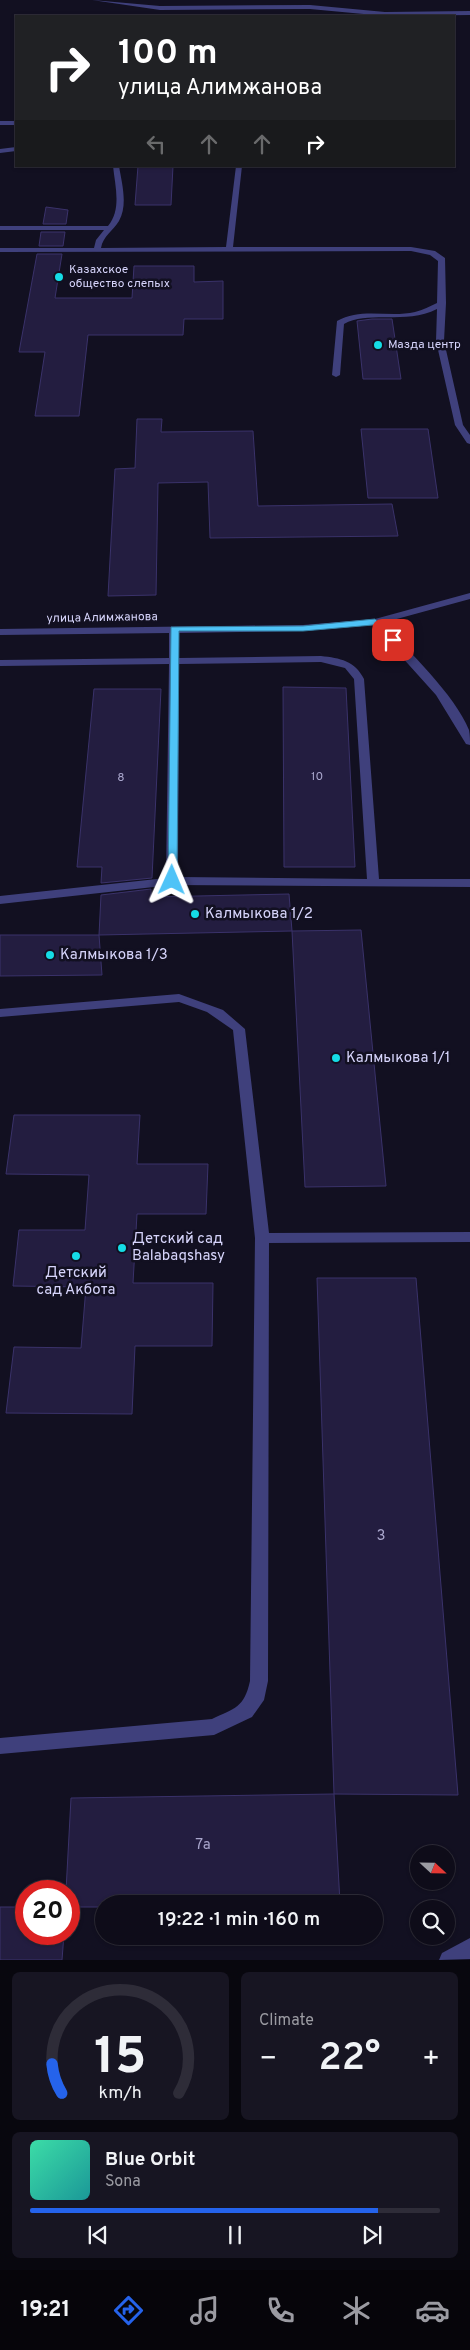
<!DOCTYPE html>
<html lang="en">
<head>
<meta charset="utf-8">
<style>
	:root { --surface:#0e0c19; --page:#171522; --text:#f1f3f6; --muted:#9b9ba2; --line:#2e2c38; --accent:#2563eb }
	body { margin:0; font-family:Overpass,sans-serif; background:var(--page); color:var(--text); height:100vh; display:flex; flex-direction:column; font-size:19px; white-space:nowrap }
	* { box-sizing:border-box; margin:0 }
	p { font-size:16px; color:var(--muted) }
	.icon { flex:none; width:28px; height:28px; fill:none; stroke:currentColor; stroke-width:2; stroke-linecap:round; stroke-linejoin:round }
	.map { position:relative; height:1960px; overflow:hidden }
	.side { display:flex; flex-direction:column; gap:12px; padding:12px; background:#08070e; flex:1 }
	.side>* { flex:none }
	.banner { position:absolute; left:15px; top:15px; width:440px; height:152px; border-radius:0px; box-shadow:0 1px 4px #0004,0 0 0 1px var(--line); background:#202124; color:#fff; overflow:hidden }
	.needle { width:32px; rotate:112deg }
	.buttons { position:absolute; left:410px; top:1845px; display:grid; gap:10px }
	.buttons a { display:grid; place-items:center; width:45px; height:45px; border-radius:50%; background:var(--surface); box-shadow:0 1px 4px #0004,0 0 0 1px var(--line); font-size:25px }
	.speed { position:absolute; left:15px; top:1880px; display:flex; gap:10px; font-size:25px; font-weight:700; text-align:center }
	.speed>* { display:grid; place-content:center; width:65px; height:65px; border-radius:50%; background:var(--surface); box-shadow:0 1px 4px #0004,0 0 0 1px var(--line); line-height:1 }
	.speed .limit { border:8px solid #d22; background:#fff; color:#111 }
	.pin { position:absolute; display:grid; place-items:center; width:42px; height:42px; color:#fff; margin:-21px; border-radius:10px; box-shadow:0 2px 8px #0006 }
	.me { position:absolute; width:55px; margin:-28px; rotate:1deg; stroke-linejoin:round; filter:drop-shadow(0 0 4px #0008) }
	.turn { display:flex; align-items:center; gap:18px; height:105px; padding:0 20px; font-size:22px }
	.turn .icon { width:65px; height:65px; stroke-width:2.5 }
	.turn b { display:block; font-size:35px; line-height:42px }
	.lanes { display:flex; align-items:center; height:48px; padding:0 20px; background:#0003; justify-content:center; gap:25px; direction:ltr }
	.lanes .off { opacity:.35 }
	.big { font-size:38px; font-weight:600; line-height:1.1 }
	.side .card { flex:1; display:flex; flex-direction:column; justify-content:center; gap:8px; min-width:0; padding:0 18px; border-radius:8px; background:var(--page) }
	.side .dial { align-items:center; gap:0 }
	.dial svg { height:130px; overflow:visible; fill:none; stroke:var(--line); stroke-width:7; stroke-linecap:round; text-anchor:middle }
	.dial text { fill:var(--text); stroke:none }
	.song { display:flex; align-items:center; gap:15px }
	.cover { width:60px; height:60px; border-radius:8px; background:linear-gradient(135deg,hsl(160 70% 55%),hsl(180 70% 35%)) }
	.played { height:5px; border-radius:2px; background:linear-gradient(90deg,var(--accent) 85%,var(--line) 85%) }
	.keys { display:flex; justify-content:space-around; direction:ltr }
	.heat { display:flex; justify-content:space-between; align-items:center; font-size:28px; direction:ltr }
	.side .tiles { flex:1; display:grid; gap:12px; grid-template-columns:1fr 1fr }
	.card:last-child { grid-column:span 2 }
	.trip { position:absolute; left:95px; top:1895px; width:288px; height:50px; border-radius:25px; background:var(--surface); box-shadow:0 1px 4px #0004,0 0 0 1px var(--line); font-weight:600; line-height:50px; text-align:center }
	.menu { display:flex; height:80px; justify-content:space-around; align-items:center; background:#06050a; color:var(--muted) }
	.menu .icon { width:35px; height:35px }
	.menu .selected { color:var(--accent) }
	.menu b { font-size:22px; color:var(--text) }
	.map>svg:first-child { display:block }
	.building { fill:#231d40; stroke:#3a326a }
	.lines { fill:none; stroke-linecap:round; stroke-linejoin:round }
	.minor { fill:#3f407c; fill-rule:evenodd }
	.route { fill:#4fc3f7; stroke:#337fa1 }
	.poi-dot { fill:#15dce6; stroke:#121021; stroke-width:2 }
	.labels { text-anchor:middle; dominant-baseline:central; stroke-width:5; stroke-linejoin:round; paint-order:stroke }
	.far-poi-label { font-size:12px; fill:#d6d4fb; stroke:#121021; text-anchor:start }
	.far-street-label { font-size:12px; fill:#d6d4fb; stroke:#121021 }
	.number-label { font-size:12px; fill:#a9a6cc }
	.poi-label { font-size:15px; fill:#d6d4fb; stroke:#121021; text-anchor:start }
	.near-number-label { font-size:15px; fill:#a9a6cc }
</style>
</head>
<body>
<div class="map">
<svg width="470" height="1960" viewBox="0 0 470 1960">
	<rect width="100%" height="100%" fill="#121021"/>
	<g class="building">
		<path d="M138 166H173L171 205H135Z"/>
		<path d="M46 207 68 210 66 224H43Z"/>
		<path d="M41 232H65L63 246H39Z"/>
		<path d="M37 254H62L55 298H132L134 266H194V282L223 281V319H184L183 335H88L79 416H35L45 352H19Z"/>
		<path d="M372 319H392L401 379H363L357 321Z"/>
		<path d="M137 419H162L161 432 253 431 258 506 392 504 398 536 210 538 208 482 158 483 156 595 108 596 115 469 135 468Z"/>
		<path d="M361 429H428L438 498H368Z"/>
		<path d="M283 687 346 688 355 867H284Z"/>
		<path d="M94 689H161L152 878 101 883 102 867H77Z"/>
		<path d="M151 889V897L289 894 292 931 99 935 101 895Z"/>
		<path d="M361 930 386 1186 305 1187 292 931Z"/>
		<path d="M0 935H99L102 975 0 976Z"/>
		<path d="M14 1115H140L137 1164H208L206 1214H137L133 1283H213L212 1346H135L132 1414 6 1413 14 1347 81 1348 86 1287 13 1286 19 1230H85L89 1175 6 1174Z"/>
		<path d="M317 1278H416L458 1795 334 1794Z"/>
		<path d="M334 1794 340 1903 104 1904V1907H69V1891H66L71 1798Z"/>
		<path d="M0 1907H26V1934H64L62 1960H0Z"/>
	</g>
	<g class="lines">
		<g class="minor">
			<path d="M92 0 160 6 310 5 385 12 470 11V15L385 16 310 9 160 10Z"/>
			<rect x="0" y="121" width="16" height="4"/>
			<path d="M16 147V151L0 153V149Z"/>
			<path d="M113 166H119C122 184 128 205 119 221 113 231 103 236 101 248L226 247 236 166H242L233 247H411L435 251 445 258 446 303 444 341 463 425 470 435V444L467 443 455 425 436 341 437 309C405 325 368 310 344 324L340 375 336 377 332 375 337 321C361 307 389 318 415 312 423 310 430 306 437 303L438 261 430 255 411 251 0 252V248H94L96 240 104 230H0V226H108C122 209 115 186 113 166Z"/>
			<path d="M470 593V599L382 623C408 650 455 695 469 730 470 735 470 740 470 745L466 744 436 695 373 625 303 631 179 633V658L321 656C340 658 355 661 364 679L379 879H470V887L172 885 0 904V896L166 878 169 664 0 666V660L169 658V633L0 635V629L303 625 375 619ZM321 662 345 668 354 679 367 879 178 877 179 664Z"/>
			<path d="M179 994 223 1010 245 1029 269 1233 470 1232V1242L269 1243 268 1681 264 1700 252 1717 214 1735 0 1754V1738L212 1719C235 1708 244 1708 250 1681L255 1238 233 1030 207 1012 179 1002 0 1017V1009Z"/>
			<path d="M470 1938V1959L439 1960 442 1953Z"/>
		</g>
	</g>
	<path class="route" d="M375 619 396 638V642H390L373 625 303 631H179L177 880 175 883H168L171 627 303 626Z"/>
	<g class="poi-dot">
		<circle cx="59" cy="277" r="5"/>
		<circle cx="378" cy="345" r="5"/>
		<circle cx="195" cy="914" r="5"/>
		<circle cx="50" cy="955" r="5"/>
		<circle cx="336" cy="1058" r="5"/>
		<circle cx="122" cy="1248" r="5"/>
		<circle cx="76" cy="1256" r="5"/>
	</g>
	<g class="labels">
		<g class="far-poi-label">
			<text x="69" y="270">Казахское<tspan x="69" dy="14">общество слепых</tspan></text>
			<text x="388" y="345">Мазда центр</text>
		</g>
		<g class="far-street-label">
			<text transform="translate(102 618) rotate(-1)">улица Алимжанова</text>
		</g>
		<g class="number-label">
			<text x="317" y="777">10</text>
			<text x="121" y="778">8</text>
		</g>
		<g class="poi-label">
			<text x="205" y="914">Калмыкова 1/2</text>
			<text x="60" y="955">Калмыкова 1/3</text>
			<text x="346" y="1058">Калмыкова 1/1</text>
			<text x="132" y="1239">Детский сад<tspan x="132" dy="17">Balabaqshasy</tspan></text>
			<text x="76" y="1273" text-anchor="middle">Детский<tspan x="76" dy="17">сад Акбота</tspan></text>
		</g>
		<g class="near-number-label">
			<text x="381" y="1536">3</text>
			<text x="203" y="1845">7а</text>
		</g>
	</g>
</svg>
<div class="buttons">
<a><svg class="needle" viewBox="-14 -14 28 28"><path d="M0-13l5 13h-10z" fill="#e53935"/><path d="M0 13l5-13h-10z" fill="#9b9ba2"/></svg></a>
<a><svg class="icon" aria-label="search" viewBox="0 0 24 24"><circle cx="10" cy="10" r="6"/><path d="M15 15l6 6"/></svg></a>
</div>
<div class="speed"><div class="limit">20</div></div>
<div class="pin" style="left:393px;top:640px;background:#d93025"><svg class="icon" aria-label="arrive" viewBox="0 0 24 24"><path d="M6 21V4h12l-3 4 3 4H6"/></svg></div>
<svg class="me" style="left:172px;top:880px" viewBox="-20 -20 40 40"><path d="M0-17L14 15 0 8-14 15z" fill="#4fc3f7" stroke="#fff" stroke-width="4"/></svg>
<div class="trip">19:22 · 1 min · 160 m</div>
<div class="banner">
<div class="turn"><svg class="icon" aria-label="right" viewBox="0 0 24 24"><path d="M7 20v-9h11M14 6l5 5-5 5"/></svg><div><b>100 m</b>улица Алимжанова</div></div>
<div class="lanes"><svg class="icon off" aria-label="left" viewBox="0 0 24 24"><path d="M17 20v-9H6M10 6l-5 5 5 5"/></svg><svg class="icon off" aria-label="ahead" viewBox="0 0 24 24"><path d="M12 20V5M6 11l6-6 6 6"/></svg><svg class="icon off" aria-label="ahead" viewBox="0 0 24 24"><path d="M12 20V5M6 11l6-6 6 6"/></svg><svg class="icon" aria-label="right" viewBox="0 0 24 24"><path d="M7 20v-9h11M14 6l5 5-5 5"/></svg></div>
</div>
</div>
<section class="side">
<div class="tiles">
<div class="card dial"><svg viewBox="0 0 100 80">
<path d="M14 69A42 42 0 1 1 86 69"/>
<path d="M14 69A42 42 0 0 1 8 51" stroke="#2563eb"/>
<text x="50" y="56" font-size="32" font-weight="700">15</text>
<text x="50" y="72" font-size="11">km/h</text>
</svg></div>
<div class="card"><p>Climate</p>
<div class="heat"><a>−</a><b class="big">22°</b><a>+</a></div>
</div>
<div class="card">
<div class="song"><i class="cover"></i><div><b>Blue Orbit</b><p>Sona</p></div></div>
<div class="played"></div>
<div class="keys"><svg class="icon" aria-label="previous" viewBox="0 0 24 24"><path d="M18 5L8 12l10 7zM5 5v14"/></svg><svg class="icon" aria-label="pause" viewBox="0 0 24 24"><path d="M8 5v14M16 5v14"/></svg><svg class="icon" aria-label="next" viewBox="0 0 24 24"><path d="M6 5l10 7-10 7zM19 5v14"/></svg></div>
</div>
</div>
</section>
<nav class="menu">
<b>19:21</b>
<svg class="icon selected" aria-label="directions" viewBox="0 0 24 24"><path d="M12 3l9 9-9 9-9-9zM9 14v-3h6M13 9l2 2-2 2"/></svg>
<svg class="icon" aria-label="music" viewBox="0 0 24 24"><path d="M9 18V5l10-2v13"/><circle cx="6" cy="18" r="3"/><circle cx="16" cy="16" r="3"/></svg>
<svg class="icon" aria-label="phone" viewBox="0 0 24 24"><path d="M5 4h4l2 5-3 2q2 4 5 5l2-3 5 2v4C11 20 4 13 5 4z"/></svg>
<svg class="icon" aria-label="climate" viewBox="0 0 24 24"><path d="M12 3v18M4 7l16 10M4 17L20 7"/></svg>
<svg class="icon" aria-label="car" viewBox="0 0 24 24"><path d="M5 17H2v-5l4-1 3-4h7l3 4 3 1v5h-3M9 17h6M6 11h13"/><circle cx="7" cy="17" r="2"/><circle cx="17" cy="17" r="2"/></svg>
</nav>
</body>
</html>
